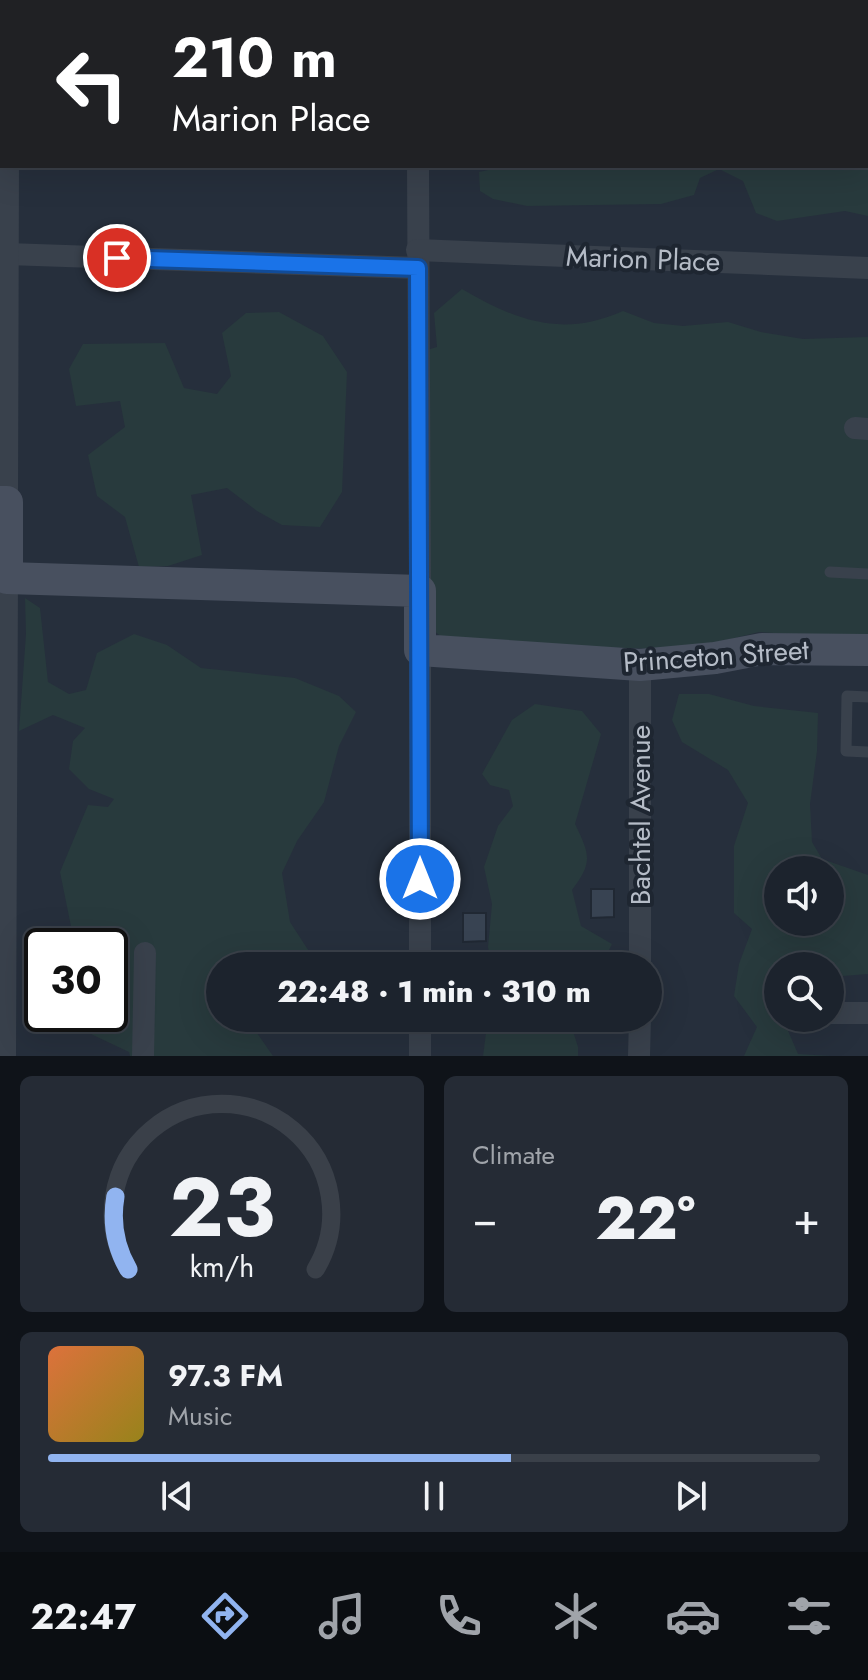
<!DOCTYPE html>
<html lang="en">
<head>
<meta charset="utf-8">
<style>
	:root { --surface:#1c232d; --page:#252b35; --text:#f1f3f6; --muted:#a0a4aa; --line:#3a4049; --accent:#91b4f0 }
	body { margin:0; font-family:Jost,sans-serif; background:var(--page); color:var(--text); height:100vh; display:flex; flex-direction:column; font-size:30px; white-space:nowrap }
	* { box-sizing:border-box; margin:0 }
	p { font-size:26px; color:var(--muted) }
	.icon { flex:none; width:44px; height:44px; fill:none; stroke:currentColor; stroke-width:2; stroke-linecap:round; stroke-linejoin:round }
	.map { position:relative; height:1056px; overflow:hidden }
	.panel { display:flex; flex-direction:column; gap:20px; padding:20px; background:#0f1319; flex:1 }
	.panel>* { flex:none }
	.hud { position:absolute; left:0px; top:0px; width:868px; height:168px; box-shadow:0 8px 32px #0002,0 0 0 2px var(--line); background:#202124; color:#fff; overflow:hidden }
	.fabs { position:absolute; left:764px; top:856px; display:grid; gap:16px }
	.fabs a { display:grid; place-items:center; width:80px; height:80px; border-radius:50%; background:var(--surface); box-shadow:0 8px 32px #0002,0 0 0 2px var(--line); font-size:40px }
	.speed { position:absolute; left:24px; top:928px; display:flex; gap:16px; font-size:40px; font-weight:700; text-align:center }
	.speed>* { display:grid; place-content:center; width:104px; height:104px; border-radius:50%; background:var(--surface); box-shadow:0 8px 32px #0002,0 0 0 2px var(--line); line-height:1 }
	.speed .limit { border:4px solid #111; border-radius:12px; background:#fff; color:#111 }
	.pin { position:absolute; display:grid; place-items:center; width:68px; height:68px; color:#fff; margin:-34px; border:4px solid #fff; border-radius:50%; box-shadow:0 2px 8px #0007 }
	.me { position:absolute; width:88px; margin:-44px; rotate:0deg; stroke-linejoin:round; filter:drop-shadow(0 0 6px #0008) }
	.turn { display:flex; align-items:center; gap:28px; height:168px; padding:0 40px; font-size:36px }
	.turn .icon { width:104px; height:104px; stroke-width:2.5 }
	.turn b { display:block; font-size:56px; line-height:68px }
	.big { font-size:60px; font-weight:800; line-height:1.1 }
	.panel .card { flex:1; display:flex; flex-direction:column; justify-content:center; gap:12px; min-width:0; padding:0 28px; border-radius:12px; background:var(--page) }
	.panel .dial { align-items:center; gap:0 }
	.dial svg { height:208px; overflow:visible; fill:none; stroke:var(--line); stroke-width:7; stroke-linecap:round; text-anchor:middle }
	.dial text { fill:var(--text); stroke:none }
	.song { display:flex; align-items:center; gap:24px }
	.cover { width:96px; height:96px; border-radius:12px; background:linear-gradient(135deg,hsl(20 70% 55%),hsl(50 70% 35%)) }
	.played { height:8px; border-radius:4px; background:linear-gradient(90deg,var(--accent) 60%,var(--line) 60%) }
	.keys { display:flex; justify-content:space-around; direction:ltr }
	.heat { display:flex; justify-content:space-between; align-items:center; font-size:44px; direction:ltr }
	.panel .tiles { flex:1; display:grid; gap:20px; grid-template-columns:1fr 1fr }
	.card:last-child { grid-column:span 2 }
	.trip { position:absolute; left:206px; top:952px; width:456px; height:80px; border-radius:40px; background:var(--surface); box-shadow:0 8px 32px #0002,0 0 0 2px var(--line); font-weight:800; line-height:80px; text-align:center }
	.tab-bar { display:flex; height:128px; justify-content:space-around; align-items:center; background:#0b0e12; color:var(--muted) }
	.tab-bar .icon { width:56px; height:56px }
	.tab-bar .current { color:var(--accent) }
	.tab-bar b { font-size:36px; color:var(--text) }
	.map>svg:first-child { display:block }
	.green { fill:#283a3d; fill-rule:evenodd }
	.building { fill:#384352; stroke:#202833; stroke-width:2 }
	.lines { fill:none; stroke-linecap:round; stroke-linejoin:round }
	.lane { stroke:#39414c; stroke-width:11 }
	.street { stroke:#39414c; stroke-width:22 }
	.secondary { stroke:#48505f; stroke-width:32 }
	.route-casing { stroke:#114b97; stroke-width:20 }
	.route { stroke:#1a73e8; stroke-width:14 }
	.labels { text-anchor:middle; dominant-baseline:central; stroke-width:8; stroke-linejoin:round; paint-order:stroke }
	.street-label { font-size:28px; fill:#b5bcc7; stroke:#1e2631 }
</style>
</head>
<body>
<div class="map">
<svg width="868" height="1056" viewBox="0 0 868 1056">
	<rect width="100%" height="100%" fill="#262f3c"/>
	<g class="green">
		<path d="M506 166 868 168V216L845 211 777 221 756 213 743 181 719 169 700 178 694 195 661 204 527 206 493 199 480 191 479 172Z"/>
		<path d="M462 289C517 321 562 338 623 311L654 323 683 326 728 322 761 332 803 339 868 337V639L759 632 686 650 448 642 428 626 427 350 437 347 434 313Z"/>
		<path d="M279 312 323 336 347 372 342 492 320 527 282 525 257 511 227 488 191 495 202 555 168 566 139 567 125 517 97 496 88 455 125 427 120 401 76 406 69 369 83 344 165 343 184 388 217 394 231 376 222 333 246 313Z"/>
		<path d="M25 598 40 608 48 682 69 694 86 690 97 653 134 634 167 645 201 668 295 678 339 696 356 712 339 746 324 802 297 841 282 873 290 922 314 959 305 966H220V1018H261L257 1033 273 1056H130L129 1052 91 1034 70 1014H110V946H75L60 872 88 805 108 807 114 799 89 789 69 769 73 741 85 728 53 715 19 731 26 634Z"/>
		<path d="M679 694H709L754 706 818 713 817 751 810 804 812 842 822 859 868 875V974L830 977V966H778V1018H789L786 1026 798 1054 831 1056H744L757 1027 734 996 739 964 752 929 734 913V846L748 803 728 770 682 742 672 720ZM778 870H830V922H778Z"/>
		<path d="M535 704 582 711 601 734 575 824C590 855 593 862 572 890L581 926 612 944 603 962 595 966H492L488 947 492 904 484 867 498 826 513 806 509 790 490 785 482 774 512 720Z"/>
		<path d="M488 1018H569L578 1047V1056H483Z"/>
	</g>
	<g class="building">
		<path d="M591 889H614V917L591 918Z"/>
		<path d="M463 913H486V941L463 942Z"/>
		<path d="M589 1018H613V1026H590Z"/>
	</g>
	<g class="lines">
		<g class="lane">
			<path d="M830 572 868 574"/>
			<path d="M868 697 847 696 846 751 868 752"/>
		</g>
		<g class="street">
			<path d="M416 0V2"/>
			<path d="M8 2V0"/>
			<path d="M866 86H868"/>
			<path d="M418 166 420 591"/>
			<path d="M417 250 868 268"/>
			<path d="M7 254 418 268"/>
			<path d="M855 428 868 429"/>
			<path d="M7 502 8 166"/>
			<path d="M640 665V966"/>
			<path d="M420 966V650"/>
			<path d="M830 1013H868"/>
			<path d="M5 1056 7 578"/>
			<path d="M143 1056 145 953"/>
			<path d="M420 1056V1018"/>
			<path d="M639 1056 640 1018"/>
		</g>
		<path class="secondary" d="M0 502H7V578L420 591V650L640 665 715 658 762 649 868 650"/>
	</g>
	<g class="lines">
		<g class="route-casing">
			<path id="route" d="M117 258 418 268 420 879"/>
		</g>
		<use href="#route" class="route"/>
	</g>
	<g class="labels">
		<g class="street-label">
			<text transform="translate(643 259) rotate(2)">Marion Place</text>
			<text transform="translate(716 656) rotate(-4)">Princeton Street</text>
			<text transform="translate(640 815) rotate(-90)">Bachtel Avenue</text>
		</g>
	</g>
</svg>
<div class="fabs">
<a><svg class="icon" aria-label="sound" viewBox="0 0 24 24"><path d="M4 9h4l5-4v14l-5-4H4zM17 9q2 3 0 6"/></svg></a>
<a><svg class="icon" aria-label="search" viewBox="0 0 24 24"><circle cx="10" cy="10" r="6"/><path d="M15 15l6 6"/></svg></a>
</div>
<div class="speed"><div class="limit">30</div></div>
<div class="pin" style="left:117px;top:258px;background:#d93025"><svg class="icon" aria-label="arrive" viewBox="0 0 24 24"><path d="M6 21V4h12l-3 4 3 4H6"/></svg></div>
<svg class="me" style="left:420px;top:879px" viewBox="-20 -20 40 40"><circle r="17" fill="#1a73e8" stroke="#fff" stroke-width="3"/><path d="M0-11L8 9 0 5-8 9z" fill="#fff"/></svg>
<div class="trip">22:48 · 1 min · 310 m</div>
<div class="hud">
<div class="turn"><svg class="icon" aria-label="left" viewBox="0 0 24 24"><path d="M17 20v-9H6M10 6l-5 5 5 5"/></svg><div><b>210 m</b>Marion Place</div></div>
</div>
</div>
<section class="panel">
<div class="tiles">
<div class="card dial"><svg viewBox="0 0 100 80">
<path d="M14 69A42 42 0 1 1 86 69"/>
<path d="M14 69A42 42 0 0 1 9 41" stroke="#91b4f0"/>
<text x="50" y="56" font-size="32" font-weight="700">23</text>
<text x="50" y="72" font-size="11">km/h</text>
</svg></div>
<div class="card"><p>Climate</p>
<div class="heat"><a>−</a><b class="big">22°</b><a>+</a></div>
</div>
<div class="card">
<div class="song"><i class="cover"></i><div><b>97.3 FM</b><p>Music</p></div></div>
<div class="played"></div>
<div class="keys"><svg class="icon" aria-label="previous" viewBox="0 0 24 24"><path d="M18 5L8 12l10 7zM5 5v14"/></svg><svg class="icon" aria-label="pause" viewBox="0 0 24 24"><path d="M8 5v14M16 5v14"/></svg><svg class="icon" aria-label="next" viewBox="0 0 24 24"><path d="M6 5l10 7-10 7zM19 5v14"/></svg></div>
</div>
</div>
</section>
<nav class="tab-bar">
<b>22:47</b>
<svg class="icon current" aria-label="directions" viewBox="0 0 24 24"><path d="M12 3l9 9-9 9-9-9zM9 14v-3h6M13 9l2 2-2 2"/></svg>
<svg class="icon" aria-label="music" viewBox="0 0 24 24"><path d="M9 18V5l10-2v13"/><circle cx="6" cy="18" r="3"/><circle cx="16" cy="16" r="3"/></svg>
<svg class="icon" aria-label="phone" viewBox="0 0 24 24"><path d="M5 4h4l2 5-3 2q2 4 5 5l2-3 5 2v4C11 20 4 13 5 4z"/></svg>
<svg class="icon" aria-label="climate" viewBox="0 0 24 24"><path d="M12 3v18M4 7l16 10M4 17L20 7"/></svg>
<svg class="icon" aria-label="car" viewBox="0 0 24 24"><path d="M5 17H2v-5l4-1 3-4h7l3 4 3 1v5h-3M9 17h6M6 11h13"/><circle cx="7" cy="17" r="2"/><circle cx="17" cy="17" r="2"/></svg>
<svg class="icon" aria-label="filters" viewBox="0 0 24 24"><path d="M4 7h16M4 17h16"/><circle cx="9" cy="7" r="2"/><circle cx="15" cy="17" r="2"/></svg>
</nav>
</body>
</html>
